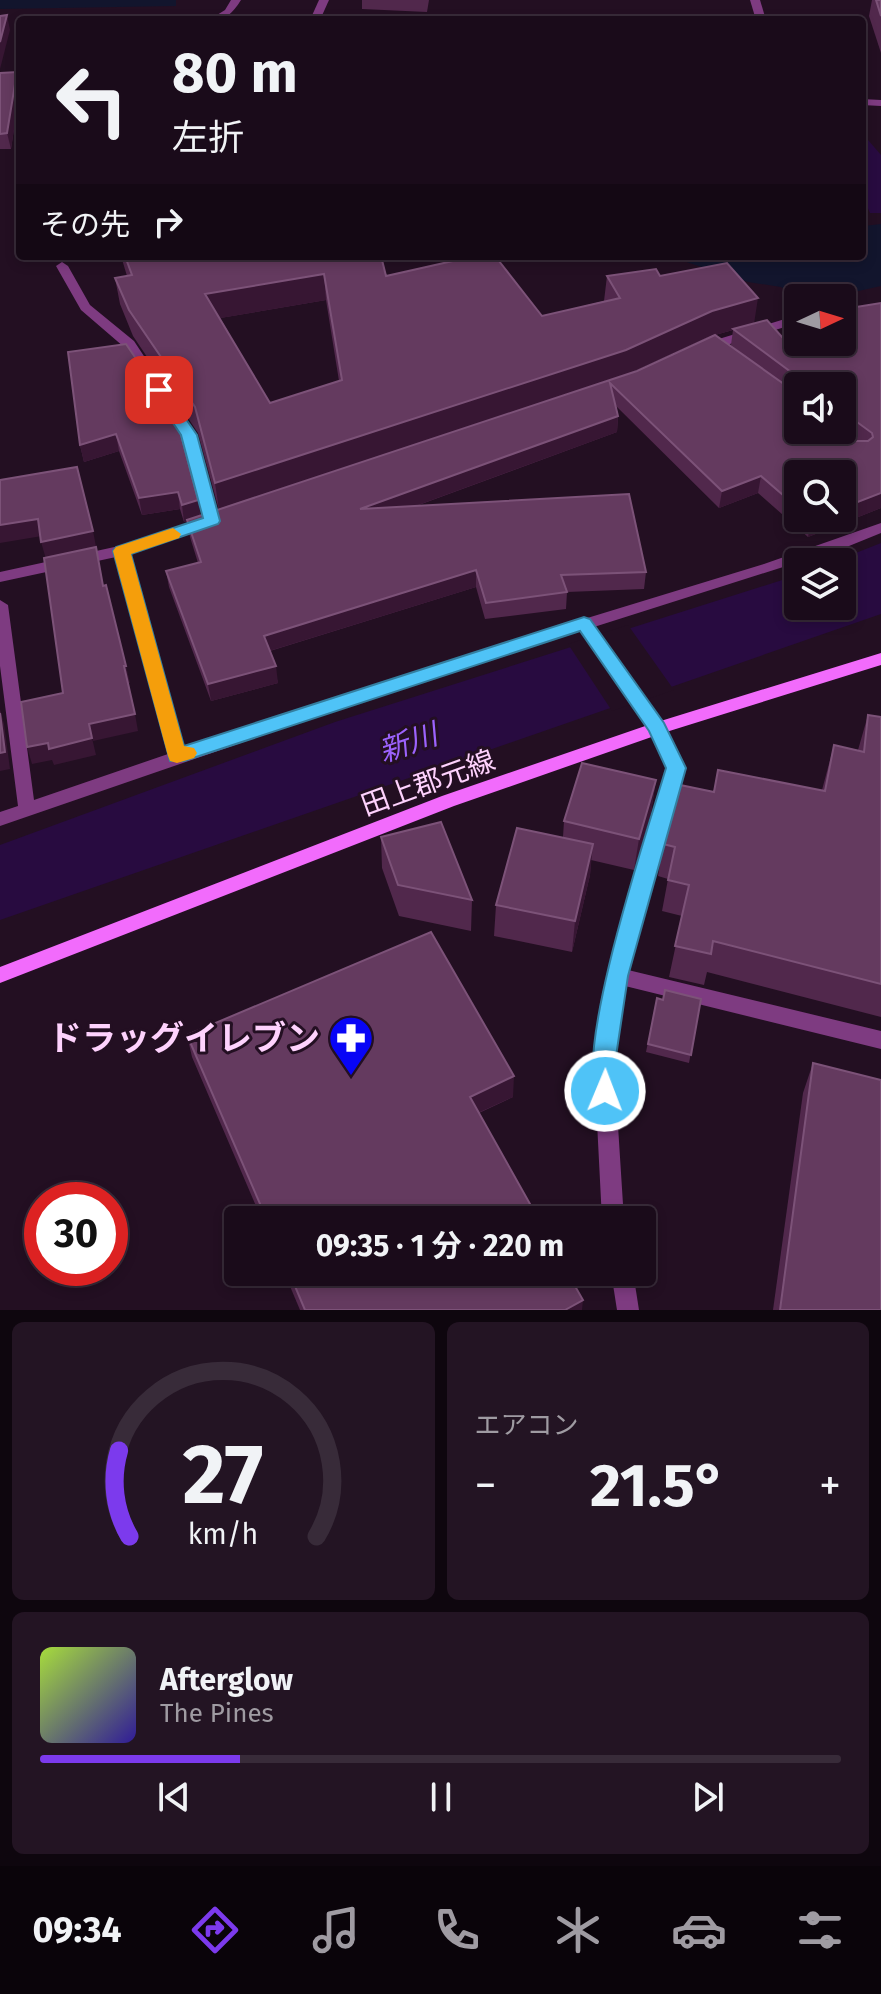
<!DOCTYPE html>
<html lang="ja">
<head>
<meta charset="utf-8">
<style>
	:root { --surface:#1a0b1a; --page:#231423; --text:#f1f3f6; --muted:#9f9ba2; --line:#382b39; --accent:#7c3aed }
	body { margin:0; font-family:"Fira Sans","Noto Sans JP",sans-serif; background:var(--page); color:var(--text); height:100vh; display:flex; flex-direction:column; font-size:30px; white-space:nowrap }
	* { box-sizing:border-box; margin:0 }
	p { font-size:26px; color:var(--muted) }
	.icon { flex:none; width:44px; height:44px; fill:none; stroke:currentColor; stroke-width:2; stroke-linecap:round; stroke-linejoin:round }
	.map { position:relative; height:1310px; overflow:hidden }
	.sheet { display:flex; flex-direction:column; gap:12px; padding:12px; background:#0e060e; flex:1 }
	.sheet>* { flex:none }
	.hud { position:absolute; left:16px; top:16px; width:850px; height:244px; border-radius:8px; box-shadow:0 4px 12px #0003,0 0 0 2px var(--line); background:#1a0b1a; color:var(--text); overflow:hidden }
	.needle { width:52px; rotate:86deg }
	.fabs { position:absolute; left:784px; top:284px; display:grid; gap:16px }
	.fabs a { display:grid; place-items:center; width:72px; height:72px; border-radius:8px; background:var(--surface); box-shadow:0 4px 12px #0003,0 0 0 2px var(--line); font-size:40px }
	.speed { position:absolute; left:24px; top:1182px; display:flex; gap:16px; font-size:40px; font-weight:700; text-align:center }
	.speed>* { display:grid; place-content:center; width:104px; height:104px; border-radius:50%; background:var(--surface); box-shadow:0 4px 12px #0003,0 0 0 2px var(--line); line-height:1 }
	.speed .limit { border:12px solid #d22; background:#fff; color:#111 }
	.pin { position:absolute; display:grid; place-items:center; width:68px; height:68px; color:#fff; margin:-34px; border-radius:16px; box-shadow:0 4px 12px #0006 }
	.me { position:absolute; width:88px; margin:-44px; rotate:1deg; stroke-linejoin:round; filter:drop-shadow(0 0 6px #0008) }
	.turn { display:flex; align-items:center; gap:28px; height:168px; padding:0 24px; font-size:36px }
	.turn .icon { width:104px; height:104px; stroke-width:2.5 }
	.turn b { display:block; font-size:56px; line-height:68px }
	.then { display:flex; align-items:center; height:76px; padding:0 24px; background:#0003; gap:16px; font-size:30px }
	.big { font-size:60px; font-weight:700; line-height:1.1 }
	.sheet .tile { flex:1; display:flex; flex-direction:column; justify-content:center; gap:12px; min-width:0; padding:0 28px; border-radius:12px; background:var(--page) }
	.sheet .dial { align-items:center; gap:0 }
	.dial svg { height:208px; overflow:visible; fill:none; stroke:var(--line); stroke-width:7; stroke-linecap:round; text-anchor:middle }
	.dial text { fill:var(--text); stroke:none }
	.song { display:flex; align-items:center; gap:24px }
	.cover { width:96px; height:96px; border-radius:12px; background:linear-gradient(135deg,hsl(80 70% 55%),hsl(250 70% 35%)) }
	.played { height:8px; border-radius:4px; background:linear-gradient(90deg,var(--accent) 25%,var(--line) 25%) }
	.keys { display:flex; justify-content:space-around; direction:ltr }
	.heat { display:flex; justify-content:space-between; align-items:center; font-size:44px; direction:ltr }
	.sheet .tiles { flex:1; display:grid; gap:12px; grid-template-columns:1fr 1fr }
	.tile:last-child { grid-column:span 2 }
	.trip { position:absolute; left:224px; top:1206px; width:432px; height:80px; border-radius:8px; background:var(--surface); box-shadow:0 4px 12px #0003,0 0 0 2px var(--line); font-weight:700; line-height:80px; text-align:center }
	.tab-bar { display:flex; height:128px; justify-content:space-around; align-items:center; background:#0a040a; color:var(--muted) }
	.tab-bar .icon { width:56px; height:56px }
	.tab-bar .selected { color:var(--accent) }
	.tab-bar b { font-size:36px; color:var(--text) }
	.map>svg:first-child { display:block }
	.green { fill:#12152d }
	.water { fill:#280b40 }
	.pier { fill:#230f22 }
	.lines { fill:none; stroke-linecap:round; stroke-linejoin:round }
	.street { fill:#7e3b81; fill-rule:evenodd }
	.secondary { fill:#f26bfc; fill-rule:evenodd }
	.wall { fill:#51284c; fill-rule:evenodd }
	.shaded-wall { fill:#371633 }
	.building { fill:#643a5f; stroke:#7c5278; stroke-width:2; fill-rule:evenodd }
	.route { fill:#4fc3f7; stroke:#337fa1; stroke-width:2 }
	.slow { fill:#f59e0b }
	.labels { text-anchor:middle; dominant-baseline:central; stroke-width:6; stroke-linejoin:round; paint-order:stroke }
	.street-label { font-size:28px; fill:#fed2fd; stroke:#230f22 }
	.water-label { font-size:30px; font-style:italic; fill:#9c62fc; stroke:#230f22 }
	.near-poi-label { font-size:34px; font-weight:bold; fill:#fed2fd; stroke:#230f22; text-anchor:end }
</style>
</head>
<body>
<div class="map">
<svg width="881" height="1310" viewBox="0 0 881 1310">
	<rect width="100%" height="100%" fill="#230f22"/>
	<g class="green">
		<path d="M0 0H176V6L0 9Z"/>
		<path d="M862 222 864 226 881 224V286L827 298H798L781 287 748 282 671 257 862 256Z"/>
	</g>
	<g class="water">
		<path d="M862 133 881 155V213H870L862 195Z"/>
		<path d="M881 543V614L0 920V845L335 722 798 575V606H842V562H833Z"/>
	</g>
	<path class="pier" d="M628 625 674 690 612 711 568 644Z"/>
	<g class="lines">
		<g class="street">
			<path d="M231 0H241C232 14 226 20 209 20L225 10Z"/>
			<path d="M319 0H329L320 20H310Z"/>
			<path d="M750 0H760L766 20H756Z"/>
			<path d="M862 99 881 100V106L862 105Z"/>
			<path d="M62 262 68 266 90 305 134 341 196 435 219 521 217 524 130 554 184 749 502 644 764 564 881 523V533L849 546 594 627 663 724 685 768 628 970 881 1031V1049L625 986 614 1063 624 1220H602L594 1063 607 976 667 768 650 731 581 631 296 724 0 826V812L18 806 0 666V600L8 605 34 800 168 754 116 557 0 582V572L119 546 204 518 182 435 124 347 81 310 56 266Z"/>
			<path d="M798 315V323L704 352 698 348 699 345Z"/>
			<path d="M611 1272H633L639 1310H617Z"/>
		</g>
		<path class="secondary" d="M881 653V665L663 733 454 806 0 983V967L442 796 651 724Z"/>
	</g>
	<g class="wall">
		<path d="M362 0H429L427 12 362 9Z"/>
		<path d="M872 0H881V53L869 16Z"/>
		<path d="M17 72 20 89 11 149H0V73Z"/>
		<path d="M121 256H381L386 276 542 316 604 301 607 276H660L782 337 844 309 881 303V508L808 537 758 493 719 508 616 406 618 416 617 432 416 506 646 572 644 589 567 592 566 609 485 619 476 587 270 651 278 683 211 701 169 587 166 571 198 563 190 537 187 521 184 522 180 509 142 515 119 451 84 462 80 445 68 352 198 500 200 516 219 510 198 433 133 336 120 304 115 278 127 276ZM326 300 339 381 270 403 220 318ZM733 330 731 345 748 359 715 335ZM715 335 637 371 625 375 708 337ZM798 386H842V430H798ZM798 474 842 518H798Z"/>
		<path d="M868 715 881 717V1017L707 972 704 985 669 977 682 916 662 911 668 879 658 876 663 844 713 792 822 790 834 745 858 750Z"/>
		<path d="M656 780 651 812 634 870 591 860 590 875 572 952 494 936 496 905 563 837 564 821Z"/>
		<path d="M381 837 472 900 471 931 399 916 382 868Z"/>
		<path d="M657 998 663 1000 701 999 689 1063 646 1052Z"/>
		<path d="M187 1035 513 1097 479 1113 539 1220H262L192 1057Z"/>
		<path d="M813 1063 881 1310H773L803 1093Z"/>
		<path d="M284 1272H567L582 1310H300Z"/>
	</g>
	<g class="shaded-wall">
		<path d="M7 15 10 30 0 69V42Z"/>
		<path d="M17 72 20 89 11 149 7 133Z"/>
		<path d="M324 274 326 300 209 320 205 294Z"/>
		<path d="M758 298 754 324 708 337 623 376 219 510 215 483 712 311Z"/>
		<path d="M618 416 617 432 361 526 360 509Z"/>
		<path d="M116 434 119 451 84 462 80 445Z"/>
		<path d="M761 476 758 493 719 508 722 491Z"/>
		<path d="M178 492 180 509 142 515 139 498Z"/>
		<path d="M881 493V508L808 537 811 520 816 518H842V508Z"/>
		<path d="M198 500 200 517 184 522 182 505Z"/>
		<path d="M38 519 42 536 0 543V525Z"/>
		<path d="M93 531 107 603 46 559 41 542Z"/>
		<path d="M476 570V587L266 652 264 636Z"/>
		<path d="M124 666H126L130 683H127Z"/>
		<path d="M276 666 278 683 211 701 208 684Z"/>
		<path d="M0 709 4 724 10 769 0 771Z"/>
		<path d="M135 714 138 731 93 741 89 724Z"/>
		<path d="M92 738 96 755 54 765 52 760 32 764 27 747 48 743Z"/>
		<path d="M656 780 651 812 634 870 639 839Z"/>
		<path d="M593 844 590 875 572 952 575 921Z"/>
		<path d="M514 1076 513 1097 469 1117 470 1097Z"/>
		<path d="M583 1300 582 1310H565Z"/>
	</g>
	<g class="building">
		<path d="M876 0H881V16Z"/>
		<path d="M7 15 0 42V16Z"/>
		<path d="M17 72 7 133 0 134V73Z"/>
		<path d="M125 256H381L386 276 475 256H495L542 316 620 298 607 276 656 269 660 276 727 263 758 298 712 311 626 350 215 483 195 407 129 310 115 278 132 275ZM324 274 342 380 270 403 205 294Z"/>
		<path d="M881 303V493L842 508V474H798V508L761 476 722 491 610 383 618 416 360 509 629 494 646 572 561 575 567 592 486 603 476 570 264 636 276 666 208 684 166 571 201 562 187 520 637 371 715 335 798 394V430L842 429 856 441H868L873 437 872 433 842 411V386H803V381L733 329 767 320 782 337 798 328V342H842V308L844 309Z"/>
		<path d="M126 344 177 419 198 500 182 505 178 492 139 498 116 434 80 445 68 352Z"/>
		<path d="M77 467 93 531 41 542 38 519 0 525V480Z"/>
		<path d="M96 547 103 586 106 585 126 666H124L135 714 89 724 92 738 49 749 48 743 27 747 21 702 63 693 44 558Z"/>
		<path d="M0 713 5 752 0 753Z"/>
		<path d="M868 715 881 717V984L713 941 711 954 675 946 689 885 668 880 675 847 663 844 680 785 714 792 718 770 825 791 834 745 864 752Z"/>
		<path d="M582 763 656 780 639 839 564 821Z"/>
		<path d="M441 822 472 900 398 885 381 837Z"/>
		<path d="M517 828 593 844 575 921 496 905Z"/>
		<path d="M431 932 514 1076 470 1097 539 1220H267L187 1035Z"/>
		<path d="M665 990 701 999 691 1055 648 1044 657 998 663 1000Z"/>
		<path d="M813 1063 881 1080V1310H780Z"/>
		<path d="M289 1272H567L583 1300 565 1310H305Z"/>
	</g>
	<path class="route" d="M159 385 164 387 197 435 220 521 218 524 131 554 184 746 584 617 590 619 664 723 686 768 628 976 615 1063 617 1091 613 1098 605 1102 597 1098C574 1048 648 829 666 768L649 731 580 631 184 761H170L113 551 116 547 203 518 181 435 151 390Z"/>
	<path class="slow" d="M173 528 181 534 179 538 131 554 184 746 194 748 197 753 194 758 177 763 170 761 168 756 113 551 116 547Z"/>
	<defs>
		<g id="pharmacy-pin" transform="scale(2.3)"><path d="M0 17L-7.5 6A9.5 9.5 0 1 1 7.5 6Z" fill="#0805f6" stroke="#230f22"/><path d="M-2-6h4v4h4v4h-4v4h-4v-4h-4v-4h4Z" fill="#fff"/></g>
	</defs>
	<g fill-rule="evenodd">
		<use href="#pharmacy-pin" x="351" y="1038"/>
	</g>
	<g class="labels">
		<g class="street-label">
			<text transform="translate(428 783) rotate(-20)">田上郡元線</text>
		</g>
		<g class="water-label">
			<text transform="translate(408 743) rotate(-19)">新川</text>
		</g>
		<g class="near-poi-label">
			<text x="320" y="1038">ドラッグイレブン</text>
		</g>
	</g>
</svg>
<div class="fabs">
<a><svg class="needle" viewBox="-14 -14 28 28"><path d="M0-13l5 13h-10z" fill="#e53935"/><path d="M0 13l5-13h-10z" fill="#9f9ba2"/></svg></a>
<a><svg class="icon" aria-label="sound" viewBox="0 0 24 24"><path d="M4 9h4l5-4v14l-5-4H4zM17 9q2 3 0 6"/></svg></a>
<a><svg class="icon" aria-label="search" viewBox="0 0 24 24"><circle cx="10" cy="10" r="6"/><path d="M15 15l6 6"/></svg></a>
<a><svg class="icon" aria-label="layers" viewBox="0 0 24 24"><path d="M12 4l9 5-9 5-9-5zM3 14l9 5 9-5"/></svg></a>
</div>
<div class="speed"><div class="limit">30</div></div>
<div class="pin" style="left:159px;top:390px;background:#d93025"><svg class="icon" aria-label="arrive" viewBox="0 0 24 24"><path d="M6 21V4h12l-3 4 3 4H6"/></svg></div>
<svg class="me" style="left:605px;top:1091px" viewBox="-20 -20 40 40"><circle r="17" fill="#4fc3f7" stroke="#fff" stroke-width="3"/><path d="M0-11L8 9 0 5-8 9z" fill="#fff"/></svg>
<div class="trip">09:35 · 1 分 · 220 m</div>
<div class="hud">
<div class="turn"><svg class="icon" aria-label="left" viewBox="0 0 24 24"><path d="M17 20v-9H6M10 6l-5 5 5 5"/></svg><div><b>80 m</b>左折</div></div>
<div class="then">その先<svg class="icon" aria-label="right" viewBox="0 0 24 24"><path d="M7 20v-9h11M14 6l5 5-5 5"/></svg></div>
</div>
</div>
<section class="sheet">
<div class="tiles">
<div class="tile dial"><svg viewBox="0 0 100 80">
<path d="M14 69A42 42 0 1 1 86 69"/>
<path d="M14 69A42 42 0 0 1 10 36" stroke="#7c3aed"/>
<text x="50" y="56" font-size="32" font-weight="700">27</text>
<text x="50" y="72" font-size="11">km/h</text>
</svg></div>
<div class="tile"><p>エアコン</p>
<div class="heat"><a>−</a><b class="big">21.5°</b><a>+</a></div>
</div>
<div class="tile">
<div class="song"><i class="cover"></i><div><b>Afterglow</b><p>The Pines</p></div></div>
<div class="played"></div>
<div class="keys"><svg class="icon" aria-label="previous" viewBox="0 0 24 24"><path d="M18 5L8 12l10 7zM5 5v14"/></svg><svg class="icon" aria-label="pause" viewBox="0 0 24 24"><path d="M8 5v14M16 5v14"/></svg><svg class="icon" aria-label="next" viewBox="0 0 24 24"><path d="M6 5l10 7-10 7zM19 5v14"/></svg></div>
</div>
</div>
</section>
<nav class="tab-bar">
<b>09:34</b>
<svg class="icon selected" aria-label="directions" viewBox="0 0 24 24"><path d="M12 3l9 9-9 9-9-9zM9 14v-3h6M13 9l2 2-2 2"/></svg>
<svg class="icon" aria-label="music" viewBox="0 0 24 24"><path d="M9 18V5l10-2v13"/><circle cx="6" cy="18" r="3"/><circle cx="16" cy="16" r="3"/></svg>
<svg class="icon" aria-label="phone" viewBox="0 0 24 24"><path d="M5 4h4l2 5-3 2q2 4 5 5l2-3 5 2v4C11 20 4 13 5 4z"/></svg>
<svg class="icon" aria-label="climate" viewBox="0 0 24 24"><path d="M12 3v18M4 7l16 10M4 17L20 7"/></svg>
<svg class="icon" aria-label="car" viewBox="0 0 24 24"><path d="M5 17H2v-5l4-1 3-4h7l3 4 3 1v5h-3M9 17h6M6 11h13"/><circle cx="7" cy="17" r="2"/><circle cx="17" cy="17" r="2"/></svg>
<svg class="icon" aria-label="filters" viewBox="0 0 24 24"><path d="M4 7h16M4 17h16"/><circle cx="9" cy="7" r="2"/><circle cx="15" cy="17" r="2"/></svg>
</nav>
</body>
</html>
